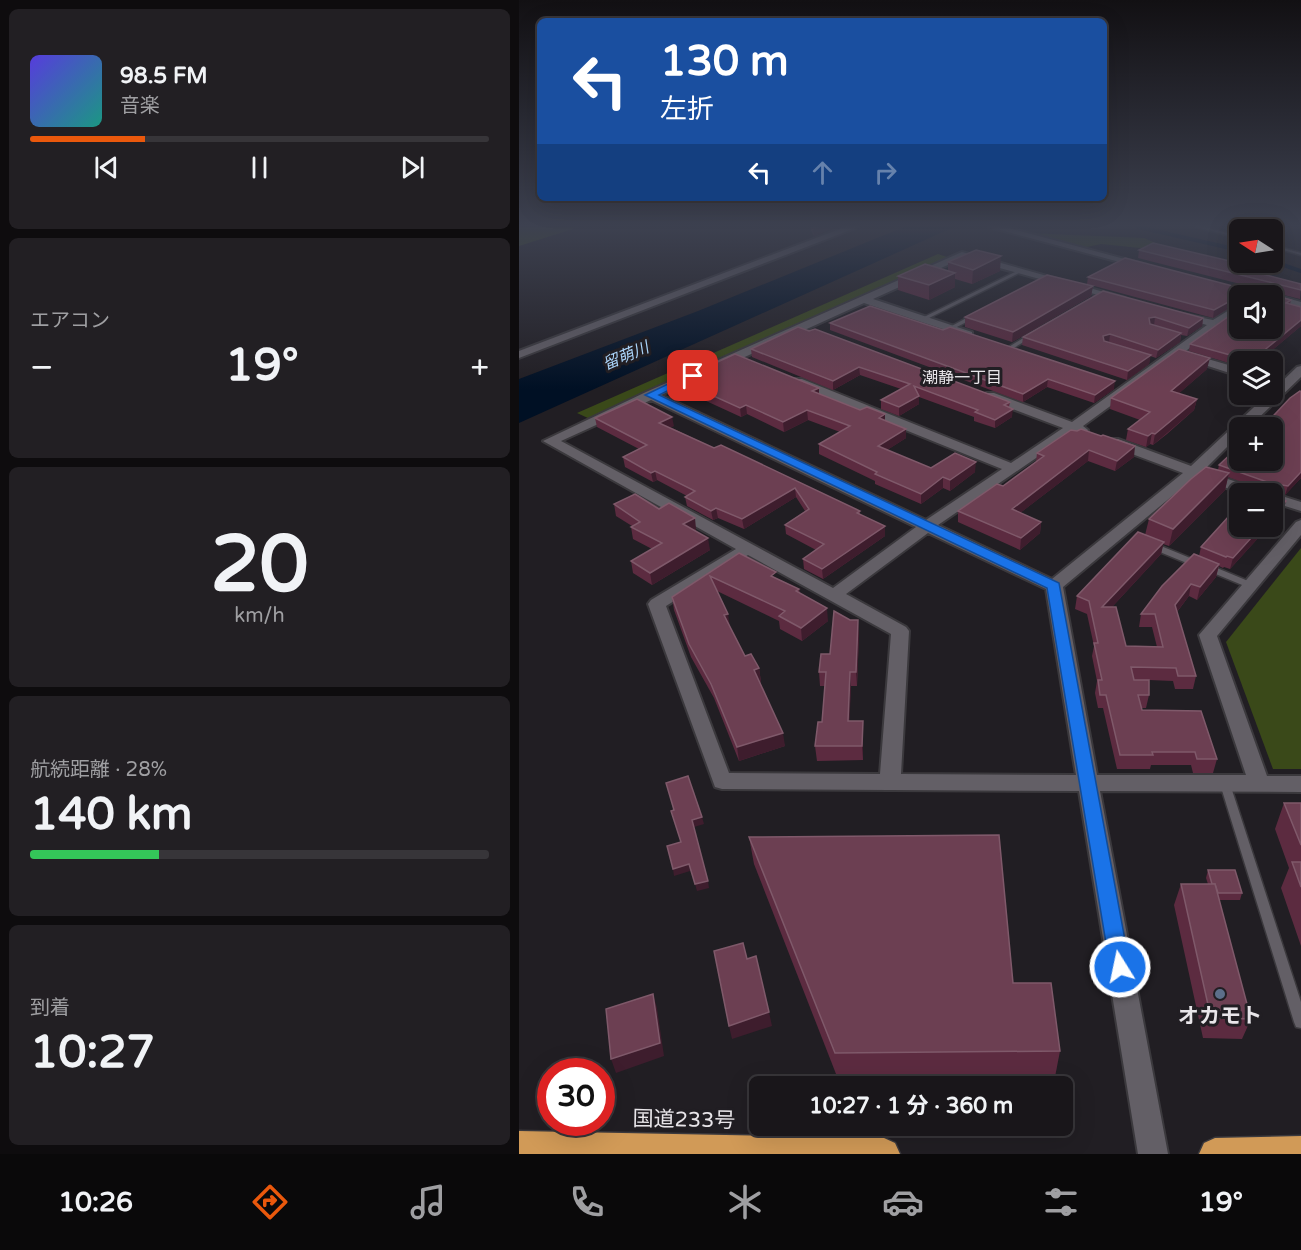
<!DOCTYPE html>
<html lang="ja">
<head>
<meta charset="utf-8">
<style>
	:root { --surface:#19161a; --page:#221f23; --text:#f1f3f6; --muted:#9f9fa2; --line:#373539; --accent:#ea580c }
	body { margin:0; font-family:"Varela Round","Noto Sans JP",sans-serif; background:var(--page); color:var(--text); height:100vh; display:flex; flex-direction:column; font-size:22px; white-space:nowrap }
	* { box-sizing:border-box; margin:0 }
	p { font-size:20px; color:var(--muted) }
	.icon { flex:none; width:33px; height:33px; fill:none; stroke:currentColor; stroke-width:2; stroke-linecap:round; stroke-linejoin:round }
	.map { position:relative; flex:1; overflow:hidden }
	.side { display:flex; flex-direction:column; gap:9px; padding:9px; background:#0e0c0e; width:519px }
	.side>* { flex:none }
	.guide { position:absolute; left:18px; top:18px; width:570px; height:183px; border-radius:9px; box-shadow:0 6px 24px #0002,0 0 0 2px var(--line); background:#1a4fa0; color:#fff; overflow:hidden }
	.needle { width:39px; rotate:282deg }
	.controls { position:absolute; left:710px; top:219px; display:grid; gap:12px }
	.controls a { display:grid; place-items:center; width:54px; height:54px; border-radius:9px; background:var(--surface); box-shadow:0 6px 24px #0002,0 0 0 2px var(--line); font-size:30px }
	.speed { position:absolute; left:18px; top:1058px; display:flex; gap:12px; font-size:30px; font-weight:700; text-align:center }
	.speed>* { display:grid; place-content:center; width:78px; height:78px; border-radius:50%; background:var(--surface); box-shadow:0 6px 24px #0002,0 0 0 2px var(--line); line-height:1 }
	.speed .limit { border:9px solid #d22; background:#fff; color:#111 }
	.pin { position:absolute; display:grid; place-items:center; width:51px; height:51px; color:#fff; margin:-26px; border-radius:12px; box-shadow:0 3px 9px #0006 }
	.me { position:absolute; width:66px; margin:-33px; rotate:350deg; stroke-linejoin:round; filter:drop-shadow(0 0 4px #0008) }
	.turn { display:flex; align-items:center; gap:21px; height:126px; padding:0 24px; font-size:27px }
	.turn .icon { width:78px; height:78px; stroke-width:2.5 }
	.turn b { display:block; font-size:42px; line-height:51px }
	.lanes { display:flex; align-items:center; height:57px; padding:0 24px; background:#0003; justify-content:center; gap:30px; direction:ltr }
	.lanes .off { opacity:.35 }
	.big { font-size:45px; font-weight:700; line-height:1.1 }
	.side .tile { flex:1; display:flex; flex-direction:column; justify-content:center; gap:9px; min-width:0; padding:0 21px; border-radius:9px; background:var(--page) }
	.side .dial { align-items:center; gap:0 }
	.dial b { font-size:78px; line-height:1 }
	.song { display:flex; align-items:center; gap:18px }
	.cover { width:72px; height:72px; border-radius:9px; background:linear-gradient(135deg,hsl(250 70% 55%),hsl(170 70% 35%)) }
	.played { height:6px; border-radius:3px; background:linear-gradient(90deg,var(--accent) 25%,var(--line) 25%) }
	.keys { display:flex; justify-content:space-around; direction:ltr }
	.heat { display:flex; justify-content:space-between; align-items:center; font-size:33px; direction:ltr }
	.charge { height:9px; border-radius:4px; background:linear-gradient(90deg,#34c759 28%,var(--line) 0) }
	.trip { position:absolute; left:230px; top:1076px; width:324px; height:60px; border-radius:9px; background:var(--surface); box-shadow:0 6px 24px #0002,0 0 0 2px var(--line); font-weight:700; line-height:60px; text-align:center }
	.tabs { display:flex; height:96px; justify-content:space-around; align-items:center; background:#0a090a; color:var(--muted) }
	.tabs .icon { width:42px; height:42px }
	.tabs .on { color:var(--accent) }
	.tabs b { font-size:27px; color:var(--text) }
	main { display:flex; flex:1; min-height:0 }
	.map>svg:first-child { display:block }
	.green { fill:#3a4919 }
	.forest { fill:#3f4f17 }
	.water { fill:#001024 }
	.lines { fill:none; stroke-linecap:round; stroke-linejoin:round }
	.stream { stroke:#001024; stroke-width:4 }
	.lane-casing { stroke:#3b393d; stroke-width:3 }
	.street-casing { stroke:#3b393d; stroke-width:4 }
	.highway-casing { stroke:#3b393d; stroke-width:3 }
	.lane { fill:#635f66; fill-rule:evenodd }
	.street { fill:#635f66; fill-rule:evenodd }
	.highway { fill:#d19a57; fill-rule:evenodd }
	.wall { fill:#5c2b40 }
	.shaded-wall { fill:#3e1d2d }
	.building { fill:#6c3f52; stroke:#7f596a; stroke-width:1.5 }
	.route { fill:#1a73e8; stroke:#114b97; stroke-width:1.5 }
	.service-dot { fill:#5c6f8a; stroke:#211e23; stroke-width:2 }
	.labels { text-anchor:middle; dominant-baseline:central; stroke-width:6; stroke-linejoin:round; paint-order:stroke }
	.far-water-label { font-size:16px; font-style:italic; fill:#aad3f8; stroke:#211e23 }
	.far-neighbourhood-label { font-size:16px; fill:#e8e5e9; stroke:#211e23 }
	.near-poi-label { font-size:21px; font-weight:bold; fill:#e8e5e9; stroke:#211e23 }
	.near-street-label { font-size:21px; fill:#e8e5e9; stroke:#211e23 }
</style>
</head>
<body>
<main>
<section class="side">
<div class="tile">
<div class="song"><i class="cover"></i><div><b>98.5 FM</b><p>音楽</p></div></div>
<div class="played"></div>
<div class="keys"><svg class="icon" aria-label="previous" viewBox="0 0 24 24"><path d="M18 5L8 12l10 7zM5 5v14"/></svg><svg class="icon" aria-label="pause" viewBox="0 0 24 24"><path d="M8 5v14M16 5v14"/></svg><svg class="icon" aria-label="next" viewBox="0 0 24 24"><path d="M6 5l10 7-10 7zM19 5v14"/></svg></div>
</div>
<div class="tile"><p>エアコン</p>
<div class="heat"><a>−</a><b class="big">19°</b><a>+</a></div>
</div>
<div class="tile dial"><b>20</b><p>km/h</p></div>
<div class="tile"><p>航続距離 · 28%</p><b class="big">140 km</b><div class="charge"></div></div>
<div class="tile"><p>到着</p><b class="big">10:27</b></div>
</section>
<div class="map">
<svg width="782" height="1154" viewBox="0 0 782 1154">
	<rect width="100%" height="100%" fill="#211e23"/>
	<g class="green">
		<path d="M508 233 625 238 639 244 641 250 582 244 563 248Z"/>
		<path d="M419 254 431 258 71 419 58 413Z"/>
		<path d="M782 548V769H754L707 642Z"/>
	</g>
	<path class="forest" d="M0 227H60L0 246Z"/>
	<path class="water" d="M385 227H435L0 423V379L179 311Z"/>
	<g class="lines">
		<g class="stream">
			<path d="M619 227 720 250"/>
			<path d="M753 261 782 271"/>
		</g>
		<g class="lane-casing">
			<g id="lane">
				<path d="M677 227H686L720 236V238Z"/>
				<path d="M753 245 782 253V255L753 247Z"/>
				<path d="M500 270 504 271 406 320 401 319Z"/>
				<path d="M455 314 457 315V317L434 329 429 328Z"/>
				<path d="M511 334 513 335V337L493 349 488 348Z"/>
				<path d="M631 544H637L681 562 682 564 681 566H675L631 548 630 546Z"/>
				<path d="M687 566H693L734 583 735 585 731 588 728 587 687 570 686 568Z"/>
				<path d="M706 780 710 781 711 784 782 1002V1028L777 1027 775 1022 701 784 702 781Z"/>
			</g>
		</g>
		<g class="street-casing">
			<g id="street">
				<path d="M326 227H339L0 358V351Z"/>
				<path d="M470 227H486L628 265 623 268Z"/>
				<path d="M443 252 606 298 601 301 444 258 354 299 453 332V336H445L345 303 142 395 407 520 483 469 275 385V379H283L492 463 544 428 467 399 465 396 467 393H475L553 422 688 325 659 317V313L694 320 720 304V312L564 426 569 430 567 433 555 432 419 525 533 579 664 473 589 445 587 442 589 439H599L672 466 749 394H753V391L778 367 782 366V377L729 428H720V435L684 471 746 491 748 494H725L676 477 544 587 578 775H727L680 635 777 522 782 520V535L698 636 748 776H782V792L581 791 649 1154H619L560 791 203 789 196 787 129 604 132 600 217 549 24 441 127 392ZM132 400 397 527 314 588 42 441ZM409 533 527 589 557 775 382 774 390 631 387 627 327 594ZM229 555 372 634 361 774 210 773 147 606Z"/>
				<path d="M753 294 782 302V308L753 300V296H749Z"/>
				<path d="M668 353 720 368V376L664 358 662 356Z"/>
				<path d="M753 493 782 502V511L753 502V494H749Z"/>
			</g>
		</g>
		<g class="highway-casing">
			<g id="highway">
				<path d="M0 1131 365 1138 376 1143 381 1154H0Z"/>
				<path d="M782 1136V1154H680L685 1143 696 1138Z"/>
			</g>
		</g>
		<use href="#lane" class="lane"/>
		<use href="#street" class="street"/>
		<use href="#highway" class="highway"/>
	</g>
	<g class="wall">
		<path d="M292 227H317L295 236 292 230Z"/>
		<path d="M620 250 745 269 744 274 782 284 781 299 753 292 754 295 772 300 771 304 782 307V326L739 362H720V366L670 351 671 344 753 296H720V302L694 318 568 284 569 277 733 291H749L619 258Z"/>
		<path d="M429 262 481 271 453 284 436 279V287L410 300 379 290V276L429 271Z"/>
		<path d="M574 286 572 296 493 342 446 327V317Z"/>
		<path d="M584 291 684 318 683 326 668 336 662 335 661 342 637 358 631 356 630 364 608 380 503 345 504 337Z"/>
		<path d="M311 323 595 389 575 403 528 387 504 402 311 330Z"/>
		<path d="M279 327 491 402 490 407 493 417 476 428 455 421V417L400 397V404L380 416 362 409V400L382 389 341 375 314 390 233 357 232 349Z"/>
		<path d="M688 369 659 394 678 399 675 410 648 434 634 445 631 444 627 447 607 440 609 429 621 420 591 409 592 398Z"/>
		<path d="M159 380 300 388V394L387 429V438L368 450 412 468 456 472 431 491 424 488 402 504 356 484V481L300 454V444L321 432 289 420 265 432 228 414 222 417 161 389Z"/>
		<path d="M782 392V478L766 495 754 493 759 495V498L764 511 732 491 734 486 709 477 706 490 650 546 644 544 642 554 593 607 607 646 638 647 633 627H620L622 614 680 556 682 547 750 526 711 569 705 567 704 568 700 566 697 577 678 600 670 596 658 612 677 676 674 689H656L654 681 630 680V695L627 708H622L623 710 698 759 694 773H674L672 765H632L631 769H598L584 708H579L576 693 578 681 573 656 575 646 568 614 556 609 558 596 626 535 630 519 699 470 700 465 719 451Z"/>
		<path d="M76 418 155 426 151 427 195 448 341 511V514L366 536 304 579 285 569 284 559 297 550 267 534 266 525 286 511 277 497 225 529 199 518 194 520 168 506 166 497 168 496 138 480 134 482 106 467 104 457 120 449 78 427Z"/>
		<path d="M582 436 615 457 596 471 569 461 501 513 522 522 521 533 501 550 439 522V511L484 486 517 462 518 453Z"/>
		<path d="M95 504 140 509 177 529 176 530 191 550 133 585 114 573 112 561 133 549 114 539 112 527 113 526 97 516Z"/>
		<path d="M220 553 257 578 280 589 281 593 309 621 283 641 261 629 260 621 198 591 211 627 226 656 240 668 242 682H241L266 746 220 761 195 698 172 657 155 610 153 597Z"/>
		<path d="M340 634 338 686H332L330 721H344V760L298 761 296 746 303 722 306 686H301L300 672 311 654Z"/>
		<path d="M765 803H782V946L762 888 770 868 756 829Z"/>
		<path d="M230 837 494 983 541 1051 536 1077 319 1079 235 864Z"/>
		<path d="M689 870 723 893 721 900H700L732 1019 723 1039 684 1038 655 905 662 884H689L687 878Z"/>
	</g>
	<g class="shaded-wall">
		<path d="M300 227H317L295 236 294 230Z"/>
		<path d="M482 256 481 271 453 284 454 270Z"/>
		<path d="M436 273V287L410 300V285Z"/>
		<path d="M574 286 572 296 493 342 494 332Z"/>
		<path d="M720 296V302L694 318 695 310Z"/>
		<path d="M636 317 635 326H628L630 318Z"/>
		<path d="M684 318 683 326 668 336 670 328Z"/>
		<path d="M782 320V326L739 362H731Z"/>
		<path d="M662 333 661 342 637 358 639 350Z"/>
		<path d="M591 334 590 343 583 345 584 336Z"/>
		<path d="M632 355 630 364 608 380 609 371Z"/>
		<path d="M691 358 688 369 650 402 652 391Z"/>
		<path d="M340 367 341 375 314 390V381Z"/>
		<path d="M529 379 528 387 504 402V394Z"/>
		<path d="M596 381 595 389 575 403 576 395Z"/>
		<path d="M300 388V397L293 391Z"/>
		<path d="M400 396V404L380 416V407Z"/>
		<path d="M678 399 675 410 634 445 636 434Z"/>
		<path d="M227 405 228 414 222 417 221 408Z"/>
		<path d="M494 409 493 417 476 428V420Z"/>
		<path d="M288 410 289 420 265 432 264 422Z"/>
		<path d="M366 414V424L360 418Z"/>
		<path d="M153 417 155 426 142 432 140 423Z"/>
		<path d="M387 429V438L359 456V446Z"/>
		<path d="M633 433 631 444 627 447 629 436Z"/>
		<path d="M616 446 615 457 596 471 598 461Z"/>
		<path d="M570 450 569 461 492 520 493 509Z"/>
		<path d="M457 462 456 472 431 491V480Z"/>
		<path d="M136 471 138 480 134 482 132 473Z"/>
		<path d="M782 472V478L766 495 769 486Z"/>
		<path d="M710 473 706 490 650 546 654 529Z"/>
		<path d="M424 477V488L402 504V494Z"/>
		<path d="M276 488 277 497 225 529 223 519Z"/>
		<path d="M767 501 764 511 753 523V516Z"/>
		<path d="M197 508 199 518 194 520 192 511Z"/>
		<path d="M176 518 177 529 166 536 164 524Z"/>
		<path d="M522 522 521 533 501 550 502 538Z"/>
		<path d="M366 526V536L304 579 303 569Z"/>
		<path d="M743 526H750L711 569 714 558Z"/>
		<path d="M189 538 191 550 133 585 131 573Z"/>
		<path d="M645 542 642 554 581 620 583 607Z"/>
		<path d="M700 564 697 577 678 600 681 587Z"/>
		<path d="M672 584 670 596 653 618 656 605Z"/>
		<path d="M308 608 309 621 283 641 282 628Z"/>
		<path d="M209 614 211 627 205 615Z"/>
		<path d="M339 620 340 634 338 686 337 672Z"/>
		<path d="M240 668 242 682 237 683 235 670Z"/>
		<path d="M331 672 332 686 330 736 329 721Z"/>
		<path d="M344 721V760L343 746Z"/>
		<path d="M264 733 266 746 220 761 218 747Z"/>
		<path d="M183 817 185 824 175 827 173 820Z"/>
		<path d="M170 864 171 871 155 876 154 869Z"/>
		<path d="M189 881 190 888 178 891 176 884Z"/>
		<path d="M134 994 138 1008 145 1056 97 1073 92 1059Z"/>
		<path d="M250 1012 253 1026 213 1039 210 1026Z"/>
	</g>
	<g class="building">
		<path d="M634 243 745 269 739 273 782 284V290L620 250Z"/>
		<path d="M457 250 482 256 454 270 429 262Z"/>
		<path d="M606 258 733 291H752L754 295 772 300 767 303 782 307V320L731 362H724L722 358 671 344 720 309V328H753V296H722V295L695 310 569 277Z"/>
		<path d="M406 264 436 273 410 285 379 276Z"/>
		<path d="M528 275 574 286 494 332 446 317Z"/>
		<path d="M584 291 684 318 670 328 636 317 630 318 631 324 662 333 639 350 591 334 584 336 585 341 632 355 609 371 504 337Z"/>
		<path d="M351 306 424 330 431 327 596 381 576 395 529 379 504 394 311 323Z"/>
		<path d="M279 327 290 331 296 329 491 402 485 405 494 409 476 420 456 412 459 410 395 386 400 396 380 407 362 400 391 384 340 367 314 381 232 349Z"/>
		<path d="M660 349 691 358 652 391 678 399 636 434 633 433 629 436 609 429 631 412 592 398Z"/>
		<path d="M216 354 300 388 293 391 341 410 348 407 366 414 360 418 387 429 359 446 412 468 436 453 457 462 431 480 424 477 402 494 356 474 358 472 300 444 331 426 288 410 264 422 227 405 221 408 159 380Z"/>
		<path d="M781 391 782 392V472L769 486 751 483 700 465 716 450 719 451 720 450V460H753V428H743L771 398Z"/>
		<path d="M118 399 153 417 140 423 195 448 202 445 341 511 338 513 366 526 303 569 284 559 305 544 266 525 290 509 276 488 223 519 197 508 192 511 166 497 176 491 136 471 132 473 104 457 128 445 76 418Z"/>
		<path d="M562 429 582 436 584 435 616 446 598 461 570 450 493 509 522 522 502 538 439 511 478 484 484 486 525 456 518 453 552 430 558 431Z"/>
		<path d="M687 467 710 473 654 529 630 519 672 479Z"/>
		<path d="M734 486H754V493L759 495 757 497 767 501 753 516V494H730L735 487Z"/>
		<path d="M116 494 140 509 150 503 176 518 164 524 189 538 131 573 112 561 143 543 112 527 121 522 95 504Z"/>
		<path d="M720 505V526H743L714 558 708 556 707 557 682 547Z"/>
		<path d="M619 532 645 542 583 607H597L607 646 644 647 636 614H622L643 586 675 554 700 564 681 587 672 584 656 605 677 676H659L657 668 612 667 615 680H630V695H619L623 710 682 711 698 759H678L676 752H633L634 755H601L587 695H581L579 680H583L575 643H579L570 601 558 596Z"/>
		<path d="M220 553 257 572 252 576 280 589 277 591 308 608 282 628 260 616 266 611 191 576 209 614 205 615 226 656 232 654 240 668 235 670 264 733 218 747 192 684 170 644 153 597Z"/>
		<path d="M315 611 331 620H339L337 672H331L329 721H344L343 746H296L299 722H303L307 672H300L302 654H311Z"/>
		<path d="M169 776 183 817 173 820 189 881 176 884 170 864 154 869 148 846 162 842 152 811 155 810 147 783Z"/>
		<path d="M765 803H782V845Z"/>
		<path d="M480 835 494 983H532L541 1051 316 1053 230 837Z"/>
		<path d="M773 862H782V887Z"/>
		<path d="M689 870H716L723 893H699L696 884H693Z"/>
		<path d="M662 884H696L732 1019 692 1018Z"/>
		<path d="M224 943 228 959 237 956 250 1012 210 1026 195 951Z"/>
		<path d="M134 994 141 1043 92 1059 87 1009Z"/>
	</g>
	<linearGradient id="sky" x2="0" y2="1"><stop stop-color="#121013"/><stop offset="0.58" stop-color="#3d4150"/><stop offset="1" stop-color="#3d4150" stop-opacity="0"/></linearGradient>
	<rect width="782" height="389" fill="url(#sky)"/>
	<path class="route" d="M170 374 179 376 140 395 540 583 611 967 608 974 601 977 594 974 591 967 528 588 126 395Z"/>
	<circle class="service-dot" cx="701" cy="994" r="6"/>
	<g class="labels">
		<g class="far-water-label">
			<text transform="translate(107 356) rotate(-23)">留萌川</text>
		</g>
		<g class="far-neighbourhood-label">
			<text x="443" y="378">潮静一丁目</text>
		</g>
		<g class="near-poi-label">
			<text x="701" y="1016">オカモト</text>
		</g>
		<g class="near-street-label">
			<text transform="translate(165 1120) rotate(1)">国道233号</text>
		</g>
	</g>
</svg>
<div class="controls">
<a><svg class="needle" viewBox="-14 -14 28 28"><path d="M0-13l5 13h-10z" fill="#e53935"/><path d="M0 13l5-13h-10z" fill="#9f9fa2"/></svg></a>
<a><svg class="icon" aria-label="sound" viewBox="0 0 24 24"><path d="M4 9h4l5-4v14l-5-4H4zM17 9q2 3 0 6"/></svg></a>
<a><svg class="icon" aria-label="layers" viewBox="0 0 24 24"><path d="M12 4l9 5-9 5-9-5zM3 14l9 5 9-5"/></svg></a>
<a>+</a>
<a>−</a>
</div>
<div class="speed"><div class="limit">30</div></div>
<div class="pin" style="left:174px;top:376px;background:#d93025"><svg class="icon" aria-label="arrive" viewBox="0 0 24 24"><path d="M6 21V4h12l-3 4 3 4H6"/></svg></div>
<svg class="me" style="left:601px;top:967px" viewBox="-20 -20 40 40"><circle r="17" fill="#1a73e8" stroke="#fff" stroke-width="3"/><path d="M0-11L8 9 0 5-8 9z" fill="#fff"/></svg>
<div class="trip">10:27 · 1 分 · 360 m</div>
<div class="guide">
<div class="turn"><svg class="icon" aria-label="left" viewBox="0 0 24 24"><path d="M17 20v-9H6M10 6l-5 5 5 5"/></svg><div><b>130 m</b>左折</div></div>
<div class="lanes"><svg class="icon" aria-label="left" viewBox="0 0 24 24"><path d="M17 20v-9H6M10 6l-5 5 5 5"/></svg><svg class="icon off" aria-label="ahead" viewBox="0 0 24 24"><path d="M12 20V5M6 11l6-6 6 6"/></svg><svg class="icon off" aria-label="right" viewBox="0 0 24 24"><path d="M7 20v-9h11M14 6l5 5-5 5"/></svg></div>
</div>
</div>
</main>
<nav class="tabs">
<b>10:26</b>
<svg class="icon on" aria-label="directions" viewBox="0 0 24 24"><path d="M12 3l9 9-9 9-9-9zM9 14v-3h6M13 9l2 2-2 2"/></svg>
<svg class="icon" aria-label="music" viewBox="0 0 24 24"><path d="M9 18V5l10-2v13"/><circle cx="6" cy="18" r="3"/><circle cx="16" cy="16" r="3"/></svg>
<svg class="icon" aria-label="phone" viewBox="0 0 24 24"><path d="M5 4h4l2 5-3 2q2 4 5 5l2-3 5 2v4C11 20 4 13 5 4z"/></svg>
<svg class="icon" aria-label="climate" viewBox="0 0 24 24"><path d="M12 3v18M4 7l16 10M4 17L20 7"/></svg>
<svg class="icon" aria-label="car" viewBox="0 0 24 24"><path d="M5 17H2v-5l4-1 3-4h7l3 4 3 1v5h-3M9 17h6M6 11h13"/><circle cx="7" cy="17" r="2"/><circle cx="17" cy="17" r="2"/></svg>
<svg class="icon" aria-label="filters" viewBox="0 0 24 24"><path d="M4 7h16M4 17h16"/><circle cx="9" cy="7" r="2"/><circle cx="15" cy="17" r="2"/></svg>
<b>19°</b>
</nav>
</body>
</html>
